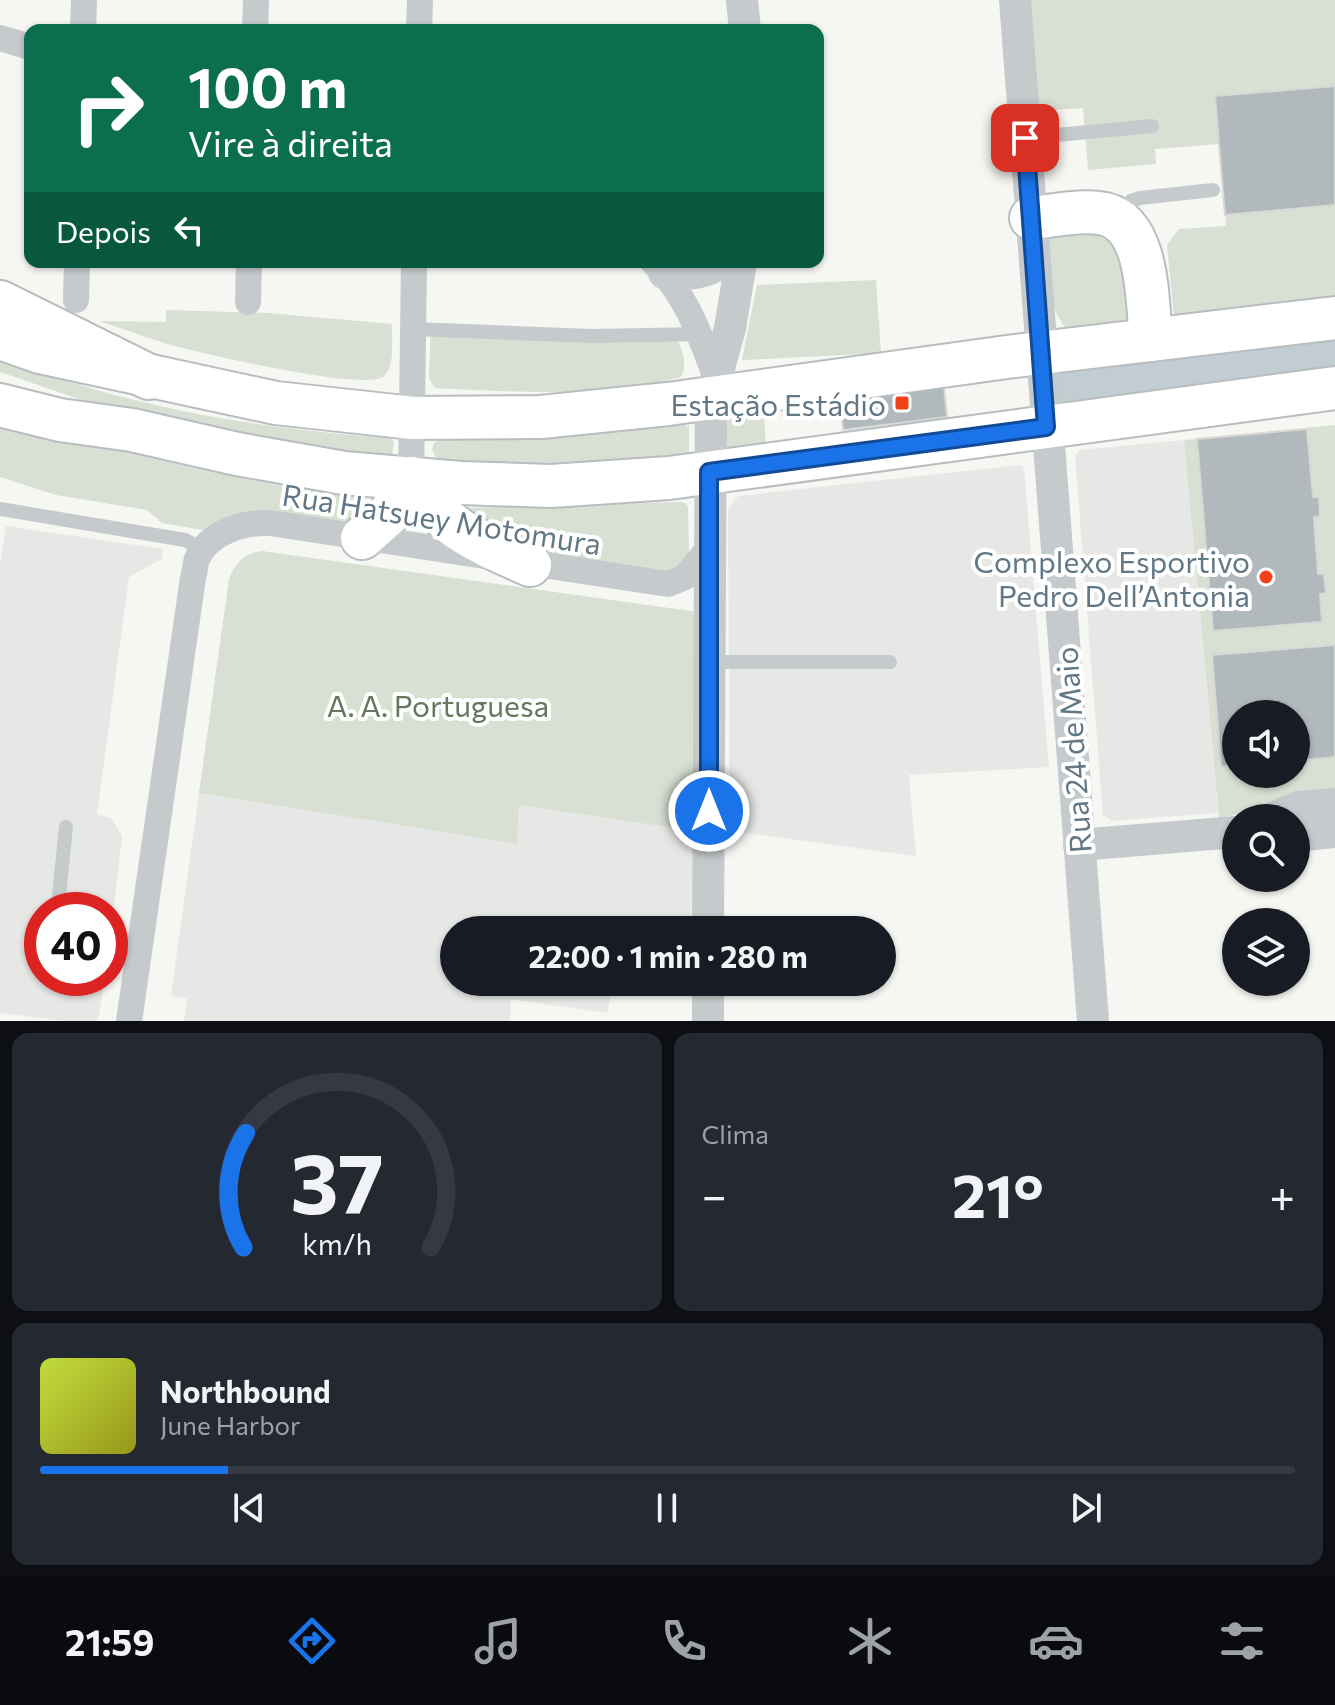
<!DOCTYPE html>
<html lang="pt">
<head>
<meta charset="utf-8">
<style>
	:root { --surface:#171b24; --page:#242831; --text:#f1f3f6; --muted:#9ea1a6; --line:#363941; --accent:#1a73e8 }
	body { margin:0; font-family:Commissioner,sans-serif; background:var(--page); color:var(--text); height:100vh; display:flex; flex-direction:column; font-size:30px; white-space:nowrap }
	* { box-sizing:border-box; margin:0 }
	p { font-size:26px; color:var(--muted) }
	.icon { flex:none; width:44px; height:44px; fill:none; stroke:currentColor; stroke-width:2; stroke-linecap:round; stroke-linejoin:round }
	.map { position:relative; height:1021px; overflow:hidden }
	.side { display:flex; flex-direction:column; gap:12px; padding:12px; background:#0d0f14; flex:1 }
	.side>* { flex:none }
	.top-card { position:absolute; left:24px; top:24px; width:800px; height:244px; border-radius:16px; box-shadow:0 2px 6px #0004; background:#0b6e4f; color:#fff; overflow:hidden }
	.tools { position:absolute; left:1222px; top:700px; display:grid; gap:16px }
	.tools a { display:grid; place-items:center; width:88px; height:88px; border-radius:50%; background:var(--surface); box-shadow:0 2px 6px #0004; font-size:40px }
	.speed { position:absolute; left:24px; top:892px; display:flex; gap:16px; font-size:40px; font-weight:700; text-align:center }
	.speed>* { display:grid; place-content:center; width:104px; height:104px; border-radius:50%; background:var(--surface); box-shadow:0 2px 6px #0004; line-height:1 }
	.speed .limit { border:12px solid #d22; background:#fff; color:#111 }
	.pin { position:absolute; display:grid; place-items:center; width:68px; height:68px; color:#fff; margin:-34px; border-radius:16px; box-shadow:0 4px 12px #0006 }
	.me { position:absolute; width:88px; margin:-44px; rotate:0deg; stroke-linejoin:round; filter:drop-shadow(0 0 6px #0008) }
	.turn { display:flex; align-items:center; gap:28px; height:168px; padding:0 32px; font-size:36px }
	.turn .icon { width:104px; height:104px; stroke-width:2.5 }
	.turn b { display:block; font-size:56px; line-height:68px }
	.then { display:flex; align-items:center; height:76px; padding:0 32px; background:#0003; gap:16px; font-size:30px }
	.big { font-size:60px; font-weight:700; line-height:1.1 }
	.side .widget { flex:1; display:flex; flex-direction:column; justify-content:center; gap:12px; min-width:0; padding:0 28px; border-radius:16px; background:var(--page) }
	.side .dial { align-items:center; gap:0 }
	.dial svg { height:208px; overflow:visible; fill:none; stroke:var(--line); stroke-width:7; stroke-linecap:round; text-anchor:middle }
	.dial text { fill:var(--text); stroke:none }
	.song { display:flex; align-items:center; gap:24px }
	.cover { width:96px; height:96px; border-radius:12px; background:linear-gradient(135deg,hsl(70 70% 55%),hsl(60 70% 35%)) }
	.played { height:8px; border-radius:4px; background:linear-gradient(90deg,var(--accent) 15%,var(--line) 15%) }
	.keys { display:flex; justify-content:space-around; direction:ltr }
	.heat { display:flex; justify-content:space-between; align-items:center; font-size:44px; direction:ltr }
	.side .tiles { flex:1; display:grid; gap:12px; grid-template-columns:1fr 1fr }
	.widget:last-child { grid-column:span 2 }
	.trip { position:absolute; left:440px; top:916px; width:456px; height:80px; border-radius:40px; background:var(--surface); box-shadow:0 2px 6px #0004; font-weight:700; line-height:80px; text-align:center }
	.tabs { display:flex; height:128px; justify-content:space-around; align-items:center; background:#090b0e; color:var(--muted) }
	.tabs .icon { width:56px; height:56px }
	.tabs .on { color:var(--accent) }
	.tabs b { font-size:36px; color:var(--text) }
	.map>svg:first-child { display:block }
	.built { fill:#e7e8e6 }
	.green { fill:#d8dfd3; fill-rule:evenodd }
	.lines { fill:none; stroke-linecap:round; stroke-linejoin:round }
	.river { stroke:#c1cdd2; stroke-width:42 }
	.building { fill:#b1b9bd; stroke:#d8d8d5; stroke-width:2 }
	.primary-casing { stroke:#b8bdc0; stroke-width:46 }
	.trunk-casing { stroke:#b7bbbe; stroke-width:48 }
	.service { stroke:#c5cacc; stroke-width:14 }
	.minor { stroke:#c5cacc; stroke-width:26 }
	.tertiary { stroke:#c5cacc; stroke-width:32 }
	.primary { stroke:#fff; stroke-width:42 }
	.trunk { stroke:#fff; stroke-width:44 }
	.route-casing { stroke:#114b97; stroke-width:20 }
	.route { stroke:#1a73e8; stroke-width:14 }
	.poi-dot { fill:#f24117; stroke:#fff; stroke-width:3 }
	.labels { text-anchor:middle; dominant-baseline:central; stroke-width:8; stroke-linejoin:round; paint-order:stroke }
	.poi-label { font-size:30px; fill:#637886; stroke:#fff; text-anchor:end }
	.street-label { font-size:30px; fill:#637886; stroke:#fff }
	.park-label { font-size:30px; fill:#65785e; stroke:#fff }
</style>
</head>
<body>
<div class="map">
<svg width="1335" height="1021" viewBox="0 0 1335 1021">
	<rect width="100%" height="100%" fill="#f6f6f2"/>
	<g class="built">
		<path d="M1184 440 1218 813 1112 821 1103 815 1075 456 1080 450Z"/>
		<path d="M1021 465 1024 468 1049 767 909 775 916 856 730 831 728 510 738 496Z"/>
		<path d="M6 526 163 549 162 559 129 577 97 814 112 819 122 836 110 942V910H42V978H105L99 1016 95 1021H65L0 1013V565Z"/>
		<path d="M199 793 517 844 519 805 693 831 691 930H454V982H613L607 1013 511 999 510 1021H184L187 999 171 996Z"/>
	</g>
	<g class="green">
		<path d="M1030 0H1335V299L1174 317 1167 245 1179 229 1226 226 1219 144 1155 149 1156 164 1088 170 1083 108 1038 111Z"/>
		<path d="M1098 226 1121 239 1131 324 1068 330C1048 312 1043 259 1050 234Z"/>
		<path d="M876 280 881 353 742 360 757 285Z"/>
		<path d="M166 310 268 313 392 324C391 338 396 368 383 377 362 391 195 352 164 343 142 336 121 328 99 321L166 322Z"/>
		<path d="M431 325 674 332C680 346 689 362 681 377 603 398 515 392 435 388L429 379Z"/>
		<path d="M0 357C130 408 252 428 391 438L394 442 391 462 126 415 0 372Z"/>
		<path d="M764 412 766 451 727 453C723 442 723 427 729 417Z"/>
		<path d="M0 420C96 444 191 470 288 487 309 491 357 489 371 503L360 525 227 519 203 530 162 523 147 510 56 495 0 477Z"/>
		<path d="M681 423 689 427V460L586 472 438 462 432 449 434 443 439 440 575 435Z"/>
		<path d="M1335 425V789L1287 798 1219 819 1184 440ZM1236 714H1296V774H1236Z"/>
		<path d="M680 502 686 503 688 507 689 559 670 576 529 555 462 508Z"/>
		<path d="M262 551 698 612 693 831 519 805 517 844 199 793 229 579C235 563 245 553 262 551Z"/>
	</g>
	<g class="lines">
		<path class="river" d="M1073 388 1335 353"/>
	</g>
	<g class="building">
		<path d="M1335 86V205L1225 215 1215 96Z"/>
		<path d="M944 387 947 417 843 430 840 400Z"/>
		<path d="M1307 429 1313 497H1319L1320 516 1314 517 1318 574H1324L1326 593 1320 594 1322 622 1213 631 1197 439Z"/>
		<path d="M1335 645V757L1296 761V714H1236V765L1221 767 1212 655Z"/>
	</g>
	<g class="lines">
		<g class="primary-casing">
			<g id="primary">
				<path d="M1031 218C1054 216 1082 209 1105 214 1150 225 1147 303 1151 340"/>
				<path d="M0 338 40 352 276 403 413 418 541 417 668 404 1007 357 1335 318"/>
				<path d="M0 405 60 420 132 430 237 454 344 473 461 483 551 486 669 478 1335 388"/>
				<path d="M411 478C441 528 479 542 530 565"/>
				<path d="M362 538 390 513 411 478"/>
			</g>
		</g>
		<g class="trunk-casing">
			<path id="trunk" d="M0 303 149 377"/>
		</g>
		<g class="service">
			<path d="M1025 138 1152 126"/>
			<path d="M1116 214 1131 201 1140 198 1213 190"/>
			<path d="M412 329 592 336 700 334"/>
			<path d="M0 509 185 540 204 550"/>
			<path d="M709 662H890"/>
			<path d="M66 827 59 895 67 910"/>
			<path d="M110 946 138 960"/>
		</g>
		<g class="minor">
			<path d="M83 30 84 0"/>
			<path d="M255 30 256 0"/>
			<path d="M419 30 420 0"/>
			<path d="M0 38 30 47"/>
			<path d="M653 262C686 294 700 335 716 378"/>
			<path d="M76 300 77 262"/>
			<path d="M248 302 249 262"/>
			<path d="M411 478 414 262"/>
			<path d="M129 1021 193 578C195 572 195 564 197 559 209 532 243 522 270 523L668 584 685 577 709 548"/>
		</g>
		<g class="tertiary">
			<path d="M742 0 745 30"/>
			<path d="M1015 0 1093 1021"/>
			<path d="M664 273C686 275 703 275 722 262"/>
			<path d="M1272 818 1298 807 1335 804"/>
			<path d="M1296 836 1335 832"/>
			<path d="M1079 845 1236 832"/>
			<path d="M708 930 711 397 730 328 741 262"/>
			<path d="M708 1021V982"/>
		</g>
		<use href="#primary" class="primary"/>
		<use href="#trunk" class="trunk"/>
	</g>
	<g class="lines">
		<g class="route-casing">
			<path id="route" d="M709 811V472L1046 427 1025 138"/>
		</g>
		<use href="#route" class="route"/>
	</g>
	<g class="poi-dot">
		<rect x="894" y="395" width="16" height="16" rx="4"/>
		<circle cx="1266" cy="577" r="8"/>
	</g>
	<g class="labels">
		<g class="poi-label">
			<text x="886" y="403">Estação Estádio</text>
			<text x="1250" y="560">Complexo Esportivo<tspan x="1250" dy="34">Pedro Dell’Antonia</tspan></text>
		</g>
		<g class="street-label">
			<text transform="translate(442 518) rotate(9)">Rua Hatsuey Motomura</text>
			<text transform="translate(1072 750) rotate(-94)">Rua 24 de Maio</text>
		</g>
		<g class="park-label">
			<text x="438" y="704">A. A. Portuguesa</text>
		</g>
	</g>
</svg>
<div class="tools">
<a><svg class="icon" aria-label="sound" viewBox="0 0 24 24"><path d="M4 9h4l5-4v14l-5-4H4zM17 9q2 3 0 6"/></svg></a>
<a><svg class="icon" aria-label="search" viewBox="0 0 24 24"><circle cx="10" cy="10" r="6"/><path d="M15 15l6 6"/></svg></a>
<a><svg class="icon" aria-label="layers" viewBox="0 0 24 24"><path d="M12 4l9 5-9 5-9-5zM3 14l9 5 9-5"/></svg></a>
</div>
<div class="speed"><div class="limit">40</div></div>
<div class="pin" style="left:1025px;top:138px;background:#d93025"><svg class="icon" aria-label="arrive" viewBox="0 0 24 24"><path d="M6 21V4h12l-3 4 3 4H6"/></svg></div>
<svg class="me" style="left:709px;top:811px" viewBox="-20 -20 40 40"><circle r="17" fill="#1a73e8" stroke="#fff" stroke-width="3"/><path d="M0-11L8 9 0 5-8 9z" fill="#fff"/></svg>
<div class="trip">22:00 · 1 min · 280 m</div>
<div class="top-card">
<div class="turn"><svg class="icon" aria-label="right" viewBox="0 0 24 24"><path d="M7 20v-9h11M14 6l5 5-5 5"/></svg><div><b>100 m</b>Vire à direita</div></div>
<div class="then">Depois<svg class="icon" aria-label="left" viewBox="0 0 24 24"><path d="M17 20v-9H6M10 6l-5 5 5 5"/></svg></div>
</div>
</div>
<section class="side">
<div class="tiles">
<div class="widget dial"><svg viewBox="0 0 100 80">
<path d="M14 69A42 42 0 1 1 86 69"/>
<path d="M14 69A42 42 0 0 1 15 25" stroke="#1a73e8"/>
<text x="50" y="56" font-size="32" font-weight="700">37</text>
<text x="50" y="72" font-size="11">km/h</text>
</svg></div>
<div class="widget"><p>Clima</p>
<div class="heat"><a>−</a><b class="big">21°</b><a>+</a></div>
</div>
<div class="widget">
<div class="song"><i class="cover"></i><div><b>Northbound</b><p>June Harbor</p></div></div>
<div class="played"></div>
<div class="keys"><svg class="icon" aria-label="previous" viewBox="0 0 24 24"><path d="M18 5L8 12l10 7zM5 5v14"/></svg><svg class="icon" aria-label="pause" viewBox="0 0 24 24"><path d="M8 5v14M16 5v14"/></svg><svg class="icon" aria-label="next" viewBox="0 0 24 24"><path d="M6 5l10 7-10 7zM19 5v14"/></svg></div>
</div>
</div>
</section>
<nav class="tabs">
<b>21:59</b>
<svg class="icon on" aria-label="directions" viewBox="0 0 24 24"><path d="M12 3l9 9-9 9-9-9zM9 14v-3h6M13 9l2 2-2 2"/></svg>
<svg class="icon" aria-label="music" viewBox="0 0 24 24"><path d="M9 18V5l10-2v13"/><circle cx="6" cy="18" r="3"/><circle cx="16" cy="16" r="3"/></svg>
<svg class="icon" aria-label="phone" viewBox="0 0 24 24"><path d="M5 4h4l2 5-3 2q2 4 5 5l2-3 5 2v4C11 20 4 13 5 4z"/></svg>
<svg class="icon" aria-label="climate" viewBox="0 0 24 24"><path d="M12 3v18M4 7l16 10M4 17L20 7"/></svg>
<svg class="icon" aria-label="car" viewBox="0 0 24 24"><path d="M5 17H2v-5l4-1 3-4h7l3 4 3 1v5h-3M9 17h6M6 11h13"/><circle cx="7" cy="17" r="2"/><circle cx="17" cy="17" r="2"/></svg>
<svg class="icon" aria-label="filters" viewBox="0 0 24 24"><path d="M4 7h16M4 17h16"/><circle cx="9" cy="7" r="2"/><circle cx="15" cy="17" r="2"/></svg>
</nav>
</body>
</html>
